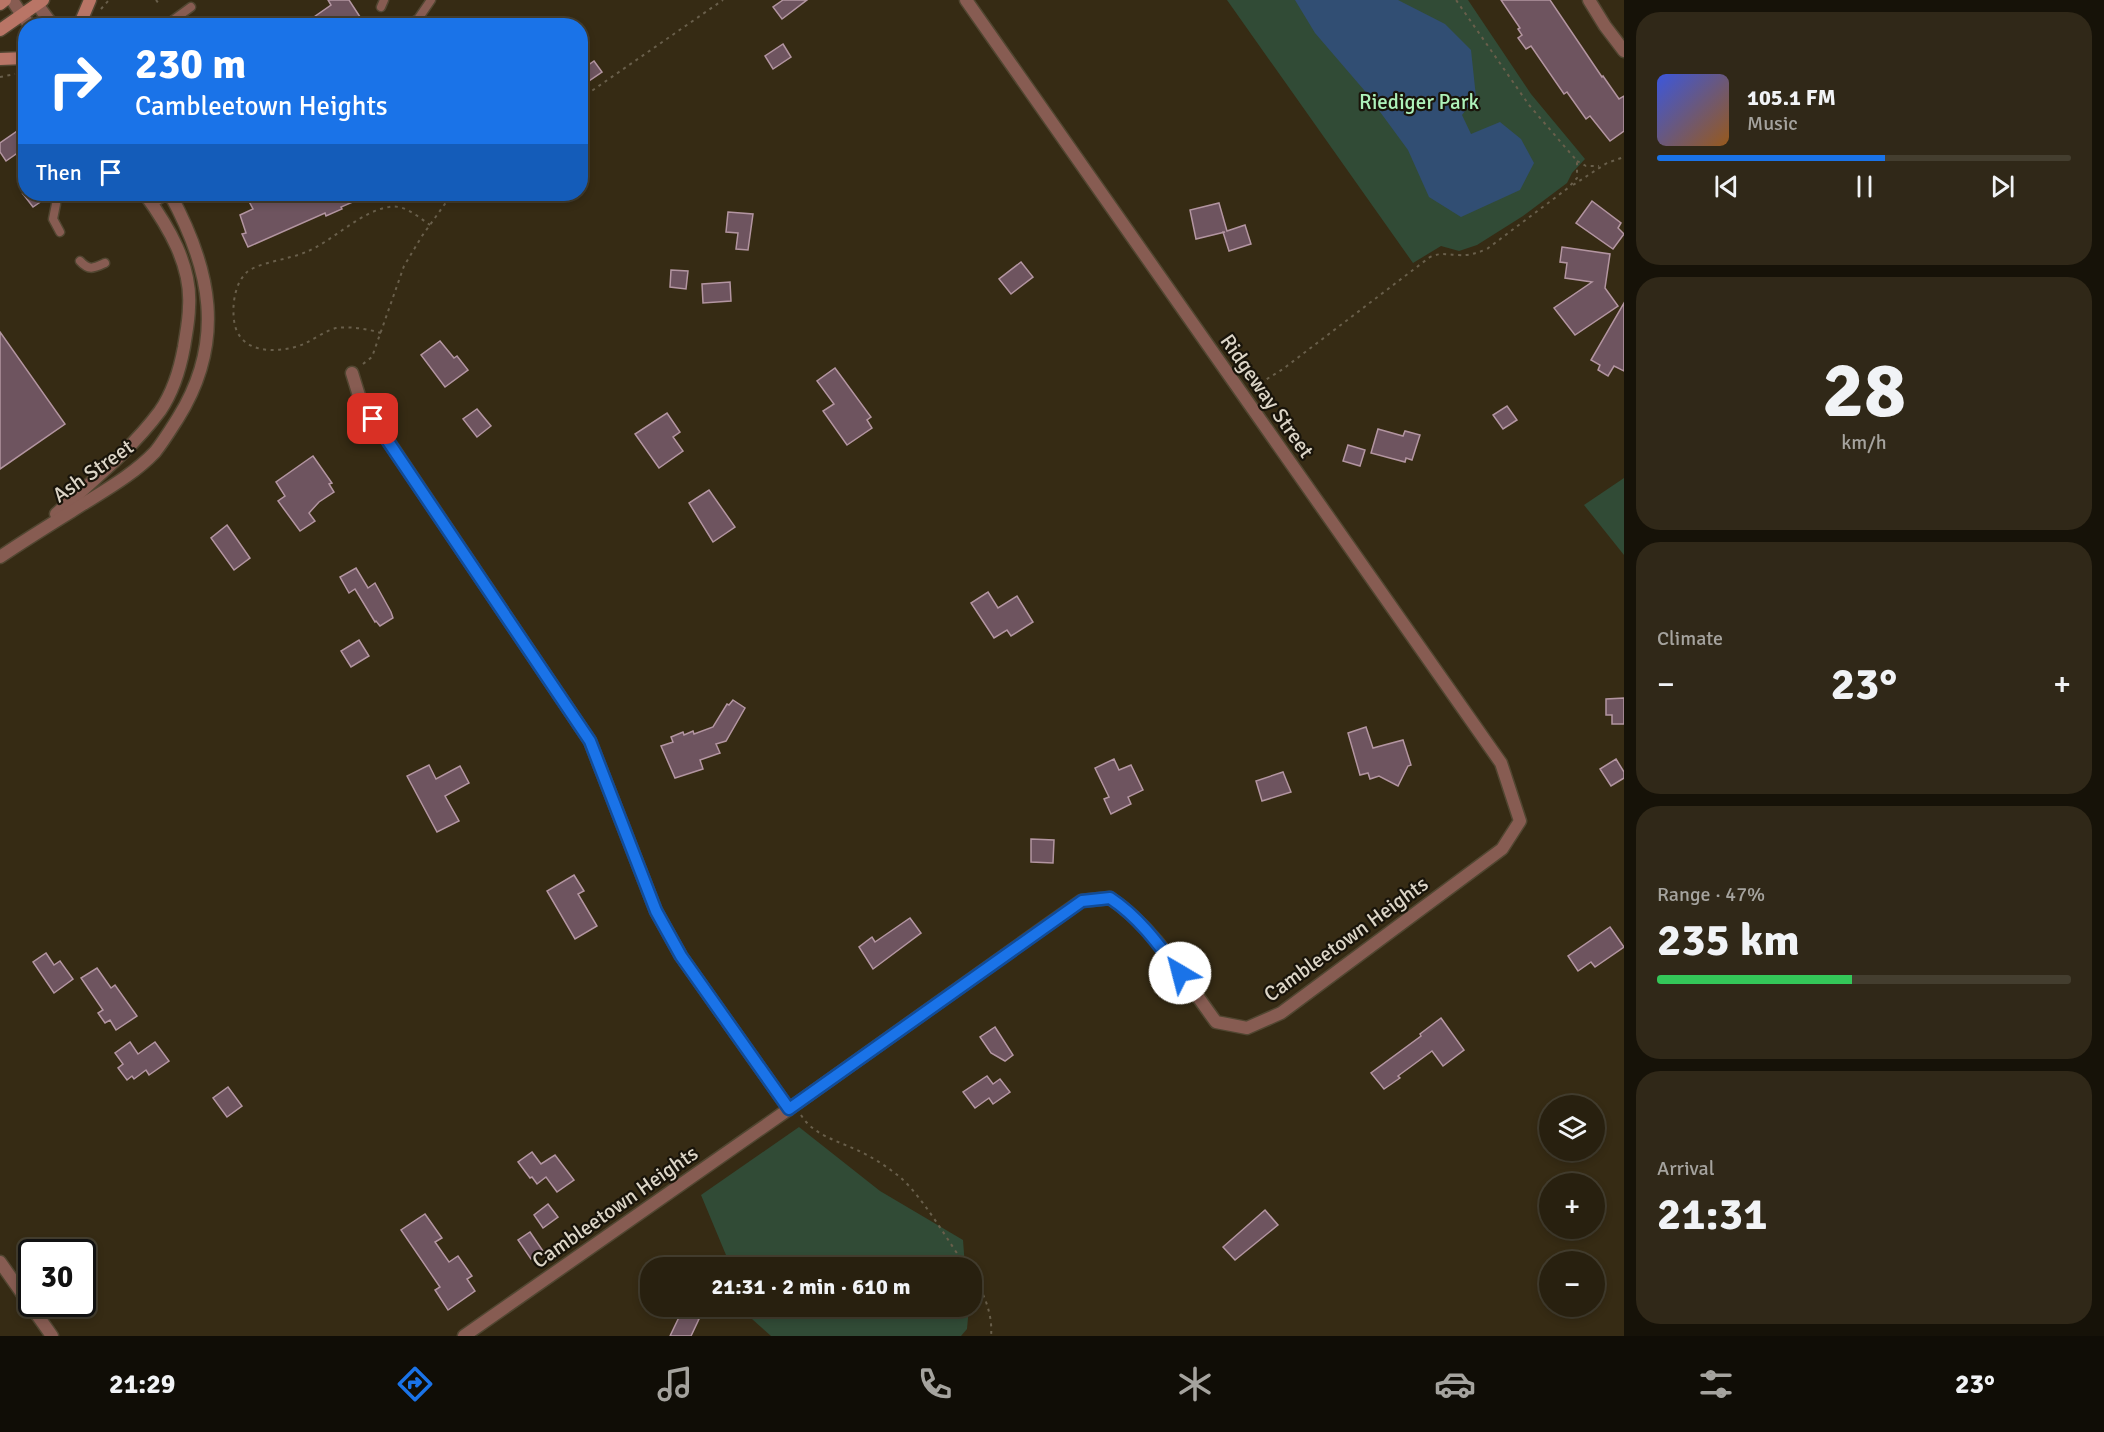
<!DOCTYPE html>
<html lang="en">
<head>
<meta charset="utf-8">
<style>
	:root { --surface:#28200f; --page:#302818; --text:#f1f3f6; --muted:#a5a39e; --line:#443e2f; --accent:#1a73e8 }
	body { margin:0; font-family:Signika,sans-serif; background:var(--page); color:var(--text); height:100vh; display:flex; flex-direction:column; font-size:22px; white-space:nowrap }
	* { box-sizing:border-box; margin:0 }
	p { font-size:20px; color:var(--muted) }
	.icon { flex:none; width:33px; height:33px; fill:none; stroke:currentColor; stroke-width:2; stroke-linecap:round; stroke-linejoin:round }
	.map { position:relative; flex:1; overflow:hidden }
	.drawer { display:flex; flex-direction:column; gap:12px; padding:12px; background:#161208; width:480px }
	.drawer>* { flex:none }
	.banner { position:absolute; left:18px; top:18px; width:570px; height:183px; border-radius:24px; box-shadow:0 3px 9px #0003,0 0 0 2px var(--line); background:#1a73e8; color:#fff; overflow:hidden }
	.fabs { position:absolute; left:1539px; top:1095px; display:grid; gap:12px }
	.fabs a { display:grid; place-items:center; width:66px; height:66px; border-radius:50%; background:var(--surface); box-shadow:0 3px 9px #0003,0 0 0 2px var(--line); font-size:30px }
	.speed { position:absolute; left:18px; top:1239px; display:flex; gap:12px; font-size:30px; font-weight:700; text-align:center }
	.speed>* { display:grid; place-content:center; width:78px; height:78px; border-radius:50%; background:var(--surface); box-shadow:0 3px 9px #0003,0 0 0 2px var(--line); line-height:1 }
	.speed .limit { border:3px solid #111; border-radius:9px; background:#fff; color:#111 }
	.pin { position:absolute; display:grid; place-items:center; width:51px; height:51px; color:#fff; margin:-26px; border-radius:12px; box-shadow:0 3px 9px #0006 }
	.me { position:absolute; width:66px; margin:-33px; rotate:323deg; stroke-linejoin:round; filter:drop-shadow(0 0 4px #0008) }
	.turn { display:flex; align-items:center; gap:21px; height:126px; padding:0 18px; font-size:27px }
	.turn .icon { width:78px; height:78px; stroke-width:2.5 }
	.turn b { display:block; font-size:42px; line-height:51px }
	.then { display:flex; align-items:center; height:57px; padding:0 18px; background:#0003; gap:12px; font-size:22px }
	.big { font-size:45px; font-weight:800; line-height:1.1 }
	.drawer .widget { flex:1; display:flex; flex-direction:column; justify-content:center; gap:9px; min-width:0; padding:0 21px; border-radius:24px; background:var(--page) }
	.drawer .dial { align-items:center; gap:0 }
	.dial b { font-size:78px; line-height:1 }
	.song { display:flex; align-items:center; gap:18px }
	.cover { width:72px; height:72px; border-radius:9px; background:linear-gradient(135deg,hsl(230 70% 55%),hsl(30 70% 35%)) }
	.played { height:6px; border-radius:3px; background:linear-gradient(90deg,var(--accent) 55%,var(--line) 55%) }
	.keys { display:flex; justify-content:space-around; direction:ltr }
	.heat { display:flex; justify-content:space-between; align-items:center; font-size:33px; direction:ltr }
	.charge { height:9px; border-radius:4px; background:linear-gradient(90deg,#34c759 47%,var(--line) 0) }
	.trip { position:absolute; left:640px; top:1257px; width:342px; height:60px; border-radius:24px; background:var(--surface); box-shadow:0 3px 9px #0003,0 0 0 2px var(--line); font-weight:800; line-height:60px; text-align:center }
	.tabs { display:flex; height:96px; justify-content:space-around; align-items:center; background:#100d06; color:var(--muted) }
	.tabs .icon { width:42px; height:42px }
	.tabs .active { color:var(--accent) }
	.tabs b { font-size:27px; color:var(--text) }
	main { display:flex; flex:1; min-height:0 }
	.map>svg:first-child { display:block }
	.green { fill:#314b36 }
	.water { fill:#314e73 }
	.building { fill:#6e545f; stroke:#b395a1; stroke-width:1.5 }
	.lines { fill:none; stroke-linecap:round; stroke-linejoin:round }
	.service-casing { stroke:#514631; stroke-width:11 }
	.minor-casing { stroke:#514631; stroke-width:15 }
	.tertiary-casing { stroke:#514631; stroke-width:15 }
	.secondary-casing { stroke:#514631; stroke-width:15 }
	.path { stroke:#695f4b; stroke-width:2; stroke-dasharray:3 4.5; stroke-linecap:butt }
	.service { stroke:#875c52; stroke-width:8 }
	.minor { stroke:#875c52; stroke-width:12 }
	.tertiary { stroke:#875c52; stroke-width:12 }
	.secondary { stroke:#b97566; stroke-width:12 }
	.route-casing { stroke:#114b97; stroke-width:15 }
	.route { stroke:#1a73e8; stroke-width:10 }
	.labels { text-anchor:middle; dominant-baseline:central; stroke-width:4.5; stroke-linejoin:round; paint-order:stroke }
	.park-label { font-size:21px; fill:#aef2ba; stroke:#19140a }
	.street-label { font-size:21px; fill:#dcd5c7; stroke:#19140a }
</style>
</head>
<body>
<main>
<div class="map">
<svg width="1624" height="1336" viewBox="0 0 1624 1336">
	<rect width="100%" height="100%" fill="#362b14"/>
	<g class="green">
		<path d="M1227 0H1468L1531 94 1585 159 1572 173 1567 183 1523 216 1477 245 1459 251 1441 246 1413 263Z"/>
		<path d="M1624 478V555L1584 505Z"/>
		<path d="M799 1127 880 1191 963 1240 965 1267H731L701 1195Z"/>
		<path d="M747 1307H969L967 1329 961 1336H771L752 1319Z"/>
	</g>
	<path class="water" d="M1295 0H1398L1445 24 1471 50 1476 97 1462 115 1471 134 1500 122 1521 139 1534 163 1520 190 1461 217 1429 197 1408 150 1364 90 1315 33Z"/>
	<g class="building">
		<path d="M328 0H349L366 26H301L331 5Z"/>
		<path d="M783 0H807L782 19 773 7Z"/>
		<path d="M1501 0H1550L1602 77 1603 76 1619 99 1624 96V131L1610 141 1590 116 1586 119 1567 92 1564 94 1531 46 1526 49 1518 38 1522 35 1518 29 1520 28Z"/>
		<path d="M783 44 791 57 773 69 765 56Z"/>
		<path d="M594 61 602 72 580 87V71Z"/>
		<path d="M26 125V147L6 161 0 152V143Z"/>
		<path d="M23 194H52L33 207Z"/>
		<path d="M245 194H371L341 207 342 209 326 216 325 213 248 247 242 234 246 233 240 215 253 209Z"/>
		<path d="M1592 201 1621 223 1618 228 1624 234 1613 249 1576 223Z"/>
		<path d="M1219 203 1227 231 1245 225 1251 244 1229 251 1223 232H1225L1196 239 1190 210Z"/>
		<path d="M728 212 753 214 748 250 736 249 738 233 726 232Z"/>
		<path d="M1562 247 1610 254 1605 288 1618 306 1575 335 1554 308 1592 282 1565 278 1567 263 1560 262Z"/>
		<path d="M1021 262 1033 277 1011 294 999 279Z"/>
		<path d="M671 270 688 271 686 289 670 287Z"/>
		<path d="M730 282 731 301 703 303 702 284Z"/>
		<path d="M1624 303V371L1614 366 1608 376 1598 370 1600 365 1591 360Z"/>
		<path d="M0 332 65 424 0 469Z"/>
		<path d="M440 341 454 358 457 356 468 370 445 387 421 355Z"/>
		<path d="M835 368 871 417 867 420 872 428 847 445 823 411 834 404 817 381Z"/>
		<path d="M1507 406 1517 420 1503 429 1493 415Z"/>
		<path d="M477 409 491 426 477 437 463 419Z"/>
		<path d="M667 413 680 432 673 437 683 451 659 468 635 434Z"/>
		<path d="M1378 429 1403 436 1405 431 1420 435 1412 460 1406 458 1405 462 1371 453Z"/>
		<path d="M1348 445 1365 450 1360 466 1343 461Z"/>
		<path d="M313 456 332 483 329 484 334 492 319 502 309 513 315 521 300 531 278 501 285 496 276 482Z"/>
		<path d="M709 490 735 527 713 542 689 503Z"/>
		<path d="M227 525 250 558 234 570 211 538Z"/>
		<path d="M356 568 368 588 375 583 391 612 393 618 380 626 376 621 375 622 355 589 349 593 340 577Z"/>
		<path d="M988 592 998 608 1017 596 1033 622 1011 636 1007 630 994 638 971 603Z"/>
		<path d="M359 640 369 656 351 667 341 651Z"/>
		<path d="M1624 698V724H1612V715H1606V699Z"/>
		<path d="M733 700 745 708 726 741 716 744 720 753 700 760 703 769 675 778 661 746 673 742 671 737 683 732 684 735 693 731 694 734 713 727 727 704 729 705Z"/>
		<path d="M1366 727 1373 748 1403 740 1411 765 1408 766 1398 786 1379 776 1370 779 1368 773 1360 775 1348 733Z"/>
		<path d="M1114 759 1119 770 1131 765 1143 790 1128 797 1131 804 1111 814 1104 799 1109 797 1095 768Z"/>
		<path d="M1616 759 1624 772V778L1611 786 1600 769Z"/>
		<path d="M429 765 436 779 460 766 469 783 445 796 459 821 437 832 407 776Z"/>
		<path d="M1283 772 1291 792 1262 801 1256 781Z"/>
		<path d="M1031 839 1054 840 1053 863 1031 862Z"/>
		<path d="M574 875 584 891 578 894 597 926 575 939 547 891Z"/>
		<path d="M910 918 921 933 873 969 859 947 872 937 875 942Z"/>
		<path d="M1610 927 1624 947 1595 967 1591 962 1578 971 1568 956Z"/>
		<path d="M46 953 54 965 60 961 73 979 54 993 33 962Z"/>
		<path d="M97 968 111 988 115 985 137 1016 116 1030 110 1020 105 1023 98 1013 103 1010 81 978Z"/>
		<path d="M1441 1018 1464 1050 1443 1066 1432 1051 1398 1076 1400 1078 1384 1089 1371 1073 1421 1036 1420 1034Z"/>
		<path d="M995 1027 1013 1055 1005 1061 991 1053 980 1037Z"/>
		<path d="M130 1042 138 1054 155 1042 169 1061 149 1075 146 1070 134 1079 132 1076 127 1080 118 1068 123 1064 115 1053Z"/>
		<path d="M987 1076 993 1084 1000 1079 1010 1092 993 1104 989 1098 975 1108 963 1092Z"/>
		<path d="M228 1087 242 1106 227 1117 213 1098Z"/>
		<path d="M532 1152 541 1164 555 1155 574 1180 557 1192 546 1177 537 1184 532 1177 530 1178 518 1162Z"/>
		<path d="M548 1204 558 1217 543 1228 534 1215Z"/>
		<path d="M1265 1210 1278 1225 1235 1260 1223 1247Z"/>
		<path d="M425 1214 442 1238 435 1242 449 1262 458 1256 472 1276 467 1279 475 1291 448 1310 435 1290 440 1287 401 1230Z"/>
		<path d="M530 1232 543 1251 531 1259 518 1240Z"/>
		<path d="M682 1311 699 1319 691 1336H670Z"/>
	</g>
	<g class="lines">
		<g class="service-casing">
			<g id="service">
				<path d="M381 7 384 0"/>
				<path d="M251 23 253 26"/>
				<path d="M165 26 191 7"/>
				<path d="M406 26 418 19 431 0"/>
				<path d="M56 204 53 219 60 232"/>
				<path d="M153 204 168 194"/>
				<path d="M80 261C89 271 94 268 105 263"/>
			</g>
		</g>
		<g class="minor-casing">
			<g id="minor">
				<path d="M1589 0 1605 26 1624 51"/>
				<path d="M37 4 53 26"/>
				<path d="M22 15 30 26"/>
				<path d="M352 373 360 399 590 741 656 911 681 956 789 1109 464 1336"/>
				<path d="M56 514C92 481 131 450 160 411 173 392 180 369 184 347 186 334 189 320 189 307 192 265 168 226 145 194"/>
				<path d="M0 557C28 538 56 521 85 503 109 488 135 473 155 452 163 442 171 429 178 418 226 341 211 269 170 194"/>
				<path d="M789 1109 1081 901 1110 898C1155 928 1184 979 1216 1022L1247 1028 1281 1013 1502 849 1520 821 1501 763 966 0"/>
			</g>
		</g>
		<g class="tertiary-casing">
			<g id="tertiary">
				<path d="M12 0 22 15"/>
				<path d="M0 1262 52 1336"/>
			</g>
		</g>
		<g class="secondary-casing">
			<g id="secondary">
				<path d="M0 4 5 0"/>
				<path d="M82 26V19L90 0"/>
				<path d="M0 30 43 0"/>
				<path d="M0 59 26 58"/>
			</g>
		</g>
		<g class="path">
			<path d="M156 0 159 4"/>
			<path d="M101 9 109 0"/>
			<path d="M0 77 15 74"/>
			<path d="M580 99 723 0"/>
			<path d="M1577 161 1586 166H1599"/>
			<path d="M1573 185 1607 163 1624 157"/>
			<path d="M381 333C367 329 351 326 336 328 325 331 314 339 304 344 278 354 238 355 234 320 232 304 235 284 246 273 255 263 291 259 306 252 333 241 361 211 389 207 405 204 418 217 430 225"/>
			<path d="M363 364 372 357 404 266 422 236 452 194"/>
			<path d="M1254 387 1283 369 1430 257C1441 252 1447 255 1458 255 1469 256 1477 253 1487 249L1568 188 1577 178V161L1529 105 1456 0"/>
			<path d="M801 1115C813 1135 838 1141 859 1151 874 1158 889 1168 901 1178 924 1199 948 1241 967 1268"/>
			<path d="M972 1275C984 1292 993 1315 991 1336"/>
		</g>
		<use href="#service" class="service"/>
		<use href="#minor" class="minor"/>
		<use href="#tertiary" class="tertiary"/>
		<use href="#secondary" class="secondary"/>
	</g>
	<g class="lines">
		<g class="route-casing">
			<path id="route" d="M373 419 590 741 656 911 681 956 789 1109 1082 901 1110 898C1139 917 1159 945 1180 973"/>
		</g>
		<use href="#route" class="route"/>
	</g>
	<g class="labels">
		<g class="park-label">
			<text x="1419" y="102">Riediger Park</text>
		</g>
		<g class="street-label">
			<text transform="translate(1267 396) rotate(55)">Ridgeway Street</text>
			<text transform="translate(93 471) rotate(-35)">Ash Street</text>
			<text transform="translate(1346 939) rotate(-36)">Cambleetown Heights</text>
			<text transform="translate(615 1207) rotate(-35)">Cambleetown Heights</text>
		</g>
	</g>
</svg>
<div class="fabs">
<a><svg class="icon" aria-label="layers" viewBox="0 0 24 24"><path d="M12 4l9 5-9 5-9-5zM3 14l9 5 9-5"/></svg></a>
<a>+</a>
<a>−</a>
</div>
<div class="speed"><div class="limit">30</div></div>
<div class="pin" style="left:373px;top:419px;background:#d93025"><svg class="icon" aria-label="arrive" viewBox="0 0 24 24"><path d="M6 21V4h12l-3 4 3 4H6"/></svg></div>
<svg class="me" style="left:1180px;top:973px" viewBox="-20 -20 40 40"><circle r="19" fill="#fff"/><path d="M0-13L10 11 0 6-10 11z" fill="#1a73e8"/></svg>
<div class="trip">21:31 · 2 min · 610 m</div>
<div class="banner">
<div class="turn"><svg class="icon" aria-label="right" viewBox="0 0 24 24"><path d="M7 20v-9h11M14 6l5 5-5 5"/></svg><div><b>230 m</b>Cambleetown Heights</div></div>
<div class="then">Then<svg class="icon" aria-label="arrive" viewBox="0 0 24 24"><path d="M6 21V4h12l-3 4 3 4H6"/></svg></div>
</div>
</div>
<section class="drawer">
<div class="widget">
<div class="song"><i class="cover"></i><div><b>105.1 FM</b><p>Music</p></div></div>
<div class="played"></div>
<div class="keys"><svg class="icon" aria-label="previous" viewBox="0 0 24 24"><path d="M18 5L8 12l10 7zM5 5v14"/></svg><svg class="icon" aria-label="pause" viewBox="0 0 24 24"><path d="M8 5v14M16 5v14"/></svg><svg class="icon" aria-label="next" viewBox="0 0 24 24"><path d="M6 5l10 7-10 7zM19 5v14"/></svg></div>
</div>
<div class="widget dial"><b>28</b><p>km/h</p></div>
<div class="widget"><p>Climate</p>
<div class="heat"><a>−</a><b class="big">23°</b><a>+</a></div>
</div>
<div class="widget"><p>Range · 47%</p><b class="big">235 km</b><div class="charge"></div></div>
<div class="widget"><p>Arrival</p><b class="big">21:31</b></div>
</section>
</main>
<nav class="tabs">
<b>21:29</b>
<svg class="icon active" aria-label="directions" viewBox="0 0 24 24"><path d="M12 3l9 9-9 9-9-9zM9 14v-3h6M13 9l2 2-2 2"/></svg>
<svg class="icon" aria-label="music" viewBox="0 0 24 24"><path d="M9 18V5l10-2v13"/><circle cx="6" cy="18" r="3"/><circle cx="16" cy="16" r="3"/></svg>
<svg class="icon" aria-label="phone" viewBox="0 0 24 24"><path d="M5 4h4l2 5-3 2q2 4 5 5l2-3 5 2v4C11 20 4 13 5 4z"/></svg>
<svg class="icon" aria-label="climate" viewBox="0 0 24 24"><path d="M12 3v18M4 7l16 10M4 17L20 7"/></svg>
<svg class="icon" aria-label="car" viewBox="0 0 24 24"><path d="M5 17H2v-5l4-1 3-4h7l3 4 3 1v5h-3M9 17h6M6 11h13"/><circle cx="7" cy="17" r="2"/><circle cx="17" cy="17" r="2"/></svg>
<svg class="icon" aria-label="filters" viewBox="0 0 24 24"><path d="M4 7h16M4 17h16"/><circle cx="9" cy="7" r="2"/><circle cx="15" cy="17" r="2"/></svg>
<b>23°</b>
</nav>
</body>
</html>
